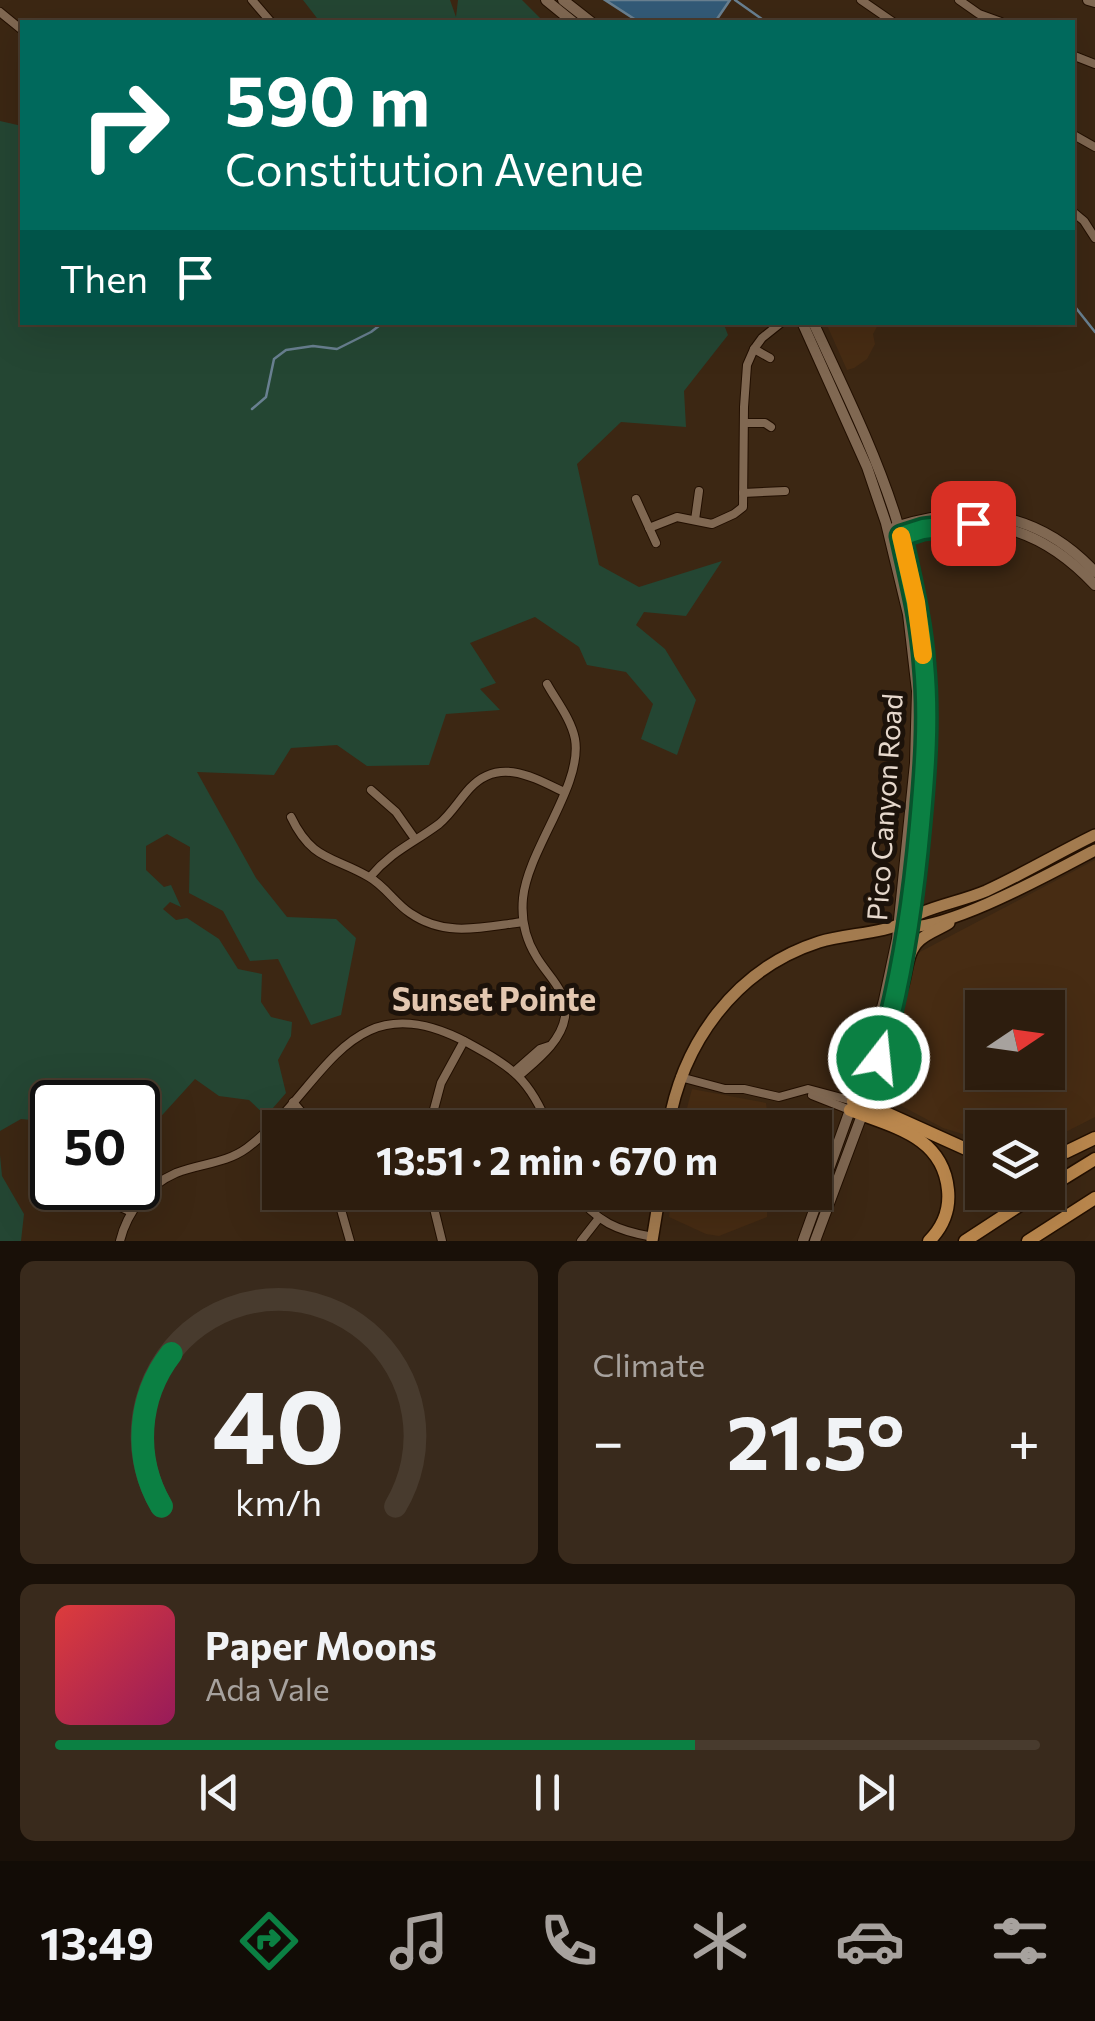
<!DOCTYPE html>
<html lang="en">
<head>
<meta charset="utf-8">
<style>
	:root { --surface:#2d1d0e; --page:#392a1c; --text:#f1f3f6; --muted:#a7a29e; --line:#483b2e; --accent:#0b8043 }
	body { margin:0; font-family:Commissioner,sans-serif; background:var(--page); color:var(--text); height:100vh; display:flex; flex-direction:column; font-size:38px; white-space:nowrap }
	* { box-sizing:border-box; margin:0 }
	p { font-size:32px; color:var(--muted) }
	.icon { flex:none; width:55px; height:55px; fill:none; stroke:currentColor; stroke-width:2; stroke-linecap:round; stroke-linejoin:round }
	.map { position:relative; height:1241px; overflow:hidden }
	.drawer { display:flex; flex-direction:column; gap:20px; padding:20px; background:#191008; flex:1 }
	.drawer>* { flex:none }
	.top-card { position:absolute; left:20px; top:20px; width:1055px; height:305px; border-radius:0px; box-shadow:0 10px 40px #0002,0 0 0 2px var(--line); background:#00695c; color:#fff; overflow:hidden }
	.needle { width:65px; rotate:77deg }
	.buttons { position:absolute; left:965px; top:990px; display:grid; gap:20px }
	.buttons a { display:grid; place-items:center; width:100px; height:100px; border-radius:0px; background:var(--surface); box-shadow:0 10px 40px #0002,0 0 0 2px var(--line); font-size:50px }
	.speed { position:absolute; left:30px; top:1080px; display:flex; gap:20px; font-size:50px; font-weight:700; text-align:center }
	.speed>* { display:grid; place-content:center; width:130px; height:130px; border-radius:50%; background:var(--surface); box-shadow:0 10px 40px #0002,0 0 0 2px var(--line); line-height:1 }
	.speed .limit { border:5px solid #111; border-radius:15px; background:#fff; color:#111 }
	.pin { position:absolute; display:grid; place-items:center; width:85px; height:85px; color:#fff; margin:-42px; border-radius:20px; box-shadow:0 5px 15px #0006 }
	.me { position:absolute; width:110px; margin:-55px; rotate:16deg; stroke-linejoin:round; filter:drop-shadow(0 0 8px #0008) }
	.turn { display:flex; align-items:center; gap:35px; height:210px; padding:0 40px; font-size:45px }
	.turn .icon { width:130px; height:130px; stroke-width:2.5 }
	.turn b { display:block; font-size:70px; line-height:85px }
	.then { display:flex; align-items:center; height:95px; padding:0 40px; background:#0003; gap:20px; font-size:38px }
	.big { font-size:75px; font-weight:700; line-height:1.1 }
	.drawer .widget { flex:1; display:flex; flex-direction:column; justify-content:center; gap:15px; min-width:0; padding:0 35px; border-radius:15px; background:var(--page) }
	.drawer .dial { align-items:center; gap:0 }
	.dial svg { height:260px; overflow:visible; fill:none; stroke:var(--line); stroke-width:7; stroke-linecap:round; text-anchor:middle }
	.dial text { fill:var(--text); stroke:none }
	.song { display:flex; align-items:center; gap:30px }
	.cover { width:120px; height:120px; border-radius:15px; background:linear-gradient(135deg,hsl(0 70% 55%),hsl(330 70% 35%)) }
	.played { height:10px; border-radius:5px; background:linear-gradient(90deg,var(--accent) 65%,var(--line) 65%) }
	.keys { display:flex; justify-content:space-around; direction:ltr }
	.heat { display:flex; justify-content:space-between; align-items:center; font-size:55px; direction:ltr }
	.drawer .tiles { flex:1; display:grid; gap:20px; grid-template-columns:1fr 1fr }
	.widget:last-child { grid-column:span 2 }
	.trip { position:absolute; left:262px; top:1110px; width:570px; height:100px; border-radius:0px; background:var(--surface); box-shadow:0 10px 40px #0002,0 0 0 2px var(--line); font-weight:700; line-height:100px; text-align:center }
	.menu { display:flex; height:160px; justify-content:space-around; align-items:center; background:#120c06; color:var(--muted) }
	.menu .icon { width:70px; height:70px }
	.menu .current { color:var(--accent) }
	.menu b { font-size:45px; color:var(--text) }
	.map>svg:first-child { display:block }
	.built { fill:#472c13; fill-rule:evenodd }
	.green { fill:#244633 }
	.water { fill:#335b78; stroke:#698091; stroke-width:2.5 }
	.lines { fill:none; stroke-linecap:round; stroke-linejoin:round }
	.stream { stroke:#698091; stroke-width:2.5 }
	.street-casing { stroke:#220f00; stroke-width:10 }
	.secondary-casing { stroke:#220f00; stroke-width:12 }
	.primary-casing { stroke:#220f00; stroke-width:14 }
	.highway-casing { stroke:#220f00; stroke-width:15 }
	.street { stroke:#806852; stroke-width:8 }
	.secondary { stroke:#806852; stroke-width:10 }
	.primary { stroke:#a37b4f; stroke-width:11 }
	.highway { stroke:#ba874d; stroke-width:12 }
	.route-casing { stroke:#07532c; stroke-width:25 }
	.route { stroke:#0b8043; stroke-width:18 }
	.slow { stroke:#f59e0b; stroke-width:18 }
	.labels { text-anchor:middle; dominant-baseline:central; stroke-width:10; stroke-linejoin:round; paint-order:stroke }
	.street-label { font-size:28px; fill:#e6d8cc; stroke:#1c120a }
	.quarter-label { font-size:32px; font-weight:bold; fill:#e3c7b0; stroke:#1c120a }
</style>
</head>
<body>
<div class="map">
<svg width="1095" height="1241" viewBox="0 0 1095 1241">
	<rect width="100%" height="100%" fill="#3c2713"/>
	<g class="built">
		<path d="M826 323H879L873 334 875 344 867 359 854 368 847 370Z"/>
		<path d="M1095 860V1117L1048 1141V1128H982V1140L943 1128 881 1095 916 954ZM982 1008H1048V1072H982Z"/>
		<path d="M692 1089 766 1103 769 1127H682Z"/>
		<path d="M672 1193H768L767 1217 719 1236 706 1234 669 1217Z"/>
	</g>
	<g class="green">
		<path d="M303 0H450L456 17 458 0H522L544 22H320Z"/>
		<path d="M0 121 22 126V322H723L728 335 684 391 686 427 621 422 577 464 599 565 639 587 722 561 686 616 644 612 636 625 665 649 696 700 677 755 641 739 653 704 626 672 587 665 579 647 535 617 470 643 496 683 480 689 500 710 446 714 429 765 367 766 337 745 291 748 274 775 197 772 256 878 287 917 336 919 356 938 341 1015 311 1025 278 959 250 961 223 911 189 893 190 847 167 834 146 846V870L164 887 171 885 181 907 170 902 163 909 176 920 187 918 219 939 238 969 262 974 261 1002 271 1017 292 1022 291 1036 278 1060 286 1093 266 1116 249 1100 219 1096 195 1079 155 1123 138 1124V1102H52V1122L21 1119 0 1131Z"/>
		<path d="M0 1155 2 1176 24 1214 21 1241H0Z"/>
	</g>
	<path class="water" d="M605 0H730L715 22H639Z"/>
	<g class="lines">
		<g class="stream">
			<path d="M735 0 766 22"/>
			<path d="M552 22 553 21"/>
			<path d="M1072 303 1095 332"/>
			<path d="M252 409 266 397 274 359 286 350 313 346 337 349 371 332 384 322"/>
		</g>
		<g class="street-casing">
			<g id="street">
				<path d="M252 0 271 22"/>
				<path d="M861 0 893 22"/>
				<path d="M959 0 979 14 1001 22"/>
				<path d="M0 12 22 30"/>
				<path d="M1072 55 1095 64"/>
				<path d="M1072 134 1095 147"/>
				<path d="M1072 211 1084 221 1095 238"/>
				<path d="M754 349 770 358"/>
				<path d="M744 423H765L771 427"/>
				<path d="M743 493 785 491"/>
				<path d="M636 499 656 543"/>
				<path d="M695 520 699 491"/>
				<path d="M649 528 677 517 712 524 734 514 743 507 744 407 747 365 754 349 762 338 782 322"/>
				<path d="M371 790 396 812 415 839"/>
				<path d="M291 817C312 861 333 856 369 877 385 886 395 903 410 913 446 938 483 927 523 922"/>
				<path d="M370 877C392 851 412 844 439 824 451 814 459 800 470 788 499 757 533 777 564 792"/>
				<path d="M515 1071 540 1049 549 1046"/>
				<path d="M519 1076C537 1060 561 1042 565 1017 568 990 548 977 536 956 525 938 521 919 523 898 528 849 583 785 575 739 571 719 557 702 547 684"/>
				<path d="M680 1077 725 1089H744L779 1097 808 1089 853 1101"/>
				<path d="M812 1095 850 1110"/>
				<path d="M293 1102 315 1128"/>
				<path d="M429 1128 441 1083 464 1041"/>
				<path d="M69 1188 85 1190 131 1212"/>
				<path d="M336 1192 350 1241"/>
				<path d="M430 1192 442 1241"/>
				<path d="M575 1192C596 1222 618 1231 653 1237"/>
				<path d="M45 1194 60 1188"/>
				<path d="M120 1241C127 1212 148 1185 176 1173 201 1163 225 1164 247 1148 325 1090 347 978 468 1043 512 1067 530 1079 549 1128"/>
				<path d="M581 1241 599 1218"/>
			</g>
		</g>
		<g class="secondary-casing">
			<g id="secondary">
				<path d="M546 0 573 22"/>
				<path d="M563 0 591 22"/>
				<path d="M1088 0 1095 2"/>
				<path d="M802 322 867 467 886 523 908 614 917 691 915 763 897 939 884 1000 868 1060 803 1241"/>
				<path d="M813 322C843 387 875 451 896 518 941 664 929 822 901 970"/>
				<path d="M895 527C972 503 1038 511 1095 572"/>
				<path d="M896 537C977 513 1035 521 1095 585"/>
				<path d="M815 1241 862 1115 896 996"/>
			</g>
		</g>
		<g class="primary-casing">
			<g id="primary">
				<path d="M900 925C935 938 1059 869 1095 850"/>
				<path d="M896 1000C909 982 903 955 920 940 929 932 940 929 949 923"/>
				<path d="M668 1128C682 1043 735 969 819 942 844 934 878 934 901 924 908 921 914 915 921 913 942 904 965 900 986 891 1023 874 1058 853 1095 835"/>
				<path d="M652 1241 660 1192"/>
			</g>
		</g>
		<g class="highway-casing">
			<g id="highway">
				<path d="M853 1101 875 1108 966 1149 982 1153"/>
				<path d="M850 1110C893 1127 943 1136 948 1190 950 1210 943 1227 929 1241"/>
				<path d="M1048 1157 1066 1152 1095 1138"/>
				<path d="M1048 1188 1095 1159"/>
				<path d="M965 1241 1040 1192"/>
				<path d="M1028 1241 1095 1198"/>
			</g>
		</g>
		<use href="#street" class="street"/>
		<use href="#secondary" class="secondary"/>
		<use href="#primary" class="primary"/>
		<use href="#highway" class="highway"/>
	</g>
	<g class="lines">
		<g class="route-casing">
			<path id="route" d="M879 1058C902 981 913 904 920 825 925 771 929 718 924 664 921 620 910 578 901 536L923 529 973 523"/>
		</g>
		<use href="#route" class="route"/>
		<path class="slow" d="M901 536 916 602 923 655"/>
	</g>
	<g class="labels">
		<g class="street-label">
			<text transform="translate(884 807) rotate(-86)">Pico Canyon Road</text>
		</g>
		<g class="quarter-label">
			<text x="494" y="998">Sunset Pointe</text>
		</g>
	</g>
</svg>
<div class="buttons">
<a><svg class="needle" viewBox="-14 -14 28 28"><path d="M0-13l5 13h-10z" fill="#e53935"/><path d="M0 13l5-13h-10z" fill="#a7a29e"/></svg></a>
<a><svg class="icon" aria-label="layers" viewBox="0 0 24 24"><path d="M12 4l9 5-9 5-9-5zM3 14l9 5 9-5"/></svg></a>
</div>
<div class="speed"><div class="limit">50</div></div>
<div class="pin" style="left:973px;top:523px;background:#d93025"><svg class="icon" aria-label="arrive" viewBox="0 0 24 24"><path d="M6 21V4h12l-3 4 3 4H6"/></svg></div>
<svg class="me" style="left:879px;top:1058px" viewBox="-20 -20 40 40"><circle r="17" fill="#0b8043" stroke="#fff" stroke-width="3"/><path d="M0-11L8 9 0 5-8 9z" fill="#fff"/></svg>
<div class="trip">13:51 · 2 min · 670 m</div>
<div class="top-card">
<div class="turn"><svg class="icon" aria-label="right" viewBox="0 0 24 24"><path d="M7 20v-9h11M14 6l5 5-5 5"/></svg><div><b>590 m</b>Constitution Avenue</div></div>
<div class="then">Then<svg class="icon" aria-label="arrive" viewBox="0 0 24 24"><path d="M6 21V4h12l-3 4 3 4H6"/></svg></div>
</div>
</div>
<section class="drawer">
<div class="tiles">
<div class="widget dial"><svg viewBox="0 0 100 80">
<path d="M14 69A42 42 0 1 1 86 69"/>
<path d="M14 69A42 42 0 0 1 17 22" stroke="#0b8043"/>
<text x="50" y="56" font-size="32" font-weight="700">40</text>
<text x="50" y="72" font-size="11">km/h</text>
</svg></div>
<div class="widget"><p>Climate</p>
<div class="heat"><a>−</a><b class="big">21.5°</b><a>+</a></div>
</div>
<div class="widget">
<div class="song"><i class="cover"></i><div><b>Paper Moons</b><p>Ada Vale</p></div></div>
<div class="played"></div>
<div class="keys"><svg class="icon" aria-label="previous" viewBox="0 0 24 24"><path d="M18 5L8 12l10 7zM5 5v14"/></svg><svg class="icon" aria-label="pause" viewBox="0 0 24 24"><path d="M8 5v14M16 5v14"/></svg><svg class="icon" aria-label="next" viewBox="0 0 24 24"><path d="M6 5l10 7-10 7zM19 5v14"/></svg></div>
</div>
</div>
</section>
<nav class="menu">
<b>13:49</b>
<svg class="icon current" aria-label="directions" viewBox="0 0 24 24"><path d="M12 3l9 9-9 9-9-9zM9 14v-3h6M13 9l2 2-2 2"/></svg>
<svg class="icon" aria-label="music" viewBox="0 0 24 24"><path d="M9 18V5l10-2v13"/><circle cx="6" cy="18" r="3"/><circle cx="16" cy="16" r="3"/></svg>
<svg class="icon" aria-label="phone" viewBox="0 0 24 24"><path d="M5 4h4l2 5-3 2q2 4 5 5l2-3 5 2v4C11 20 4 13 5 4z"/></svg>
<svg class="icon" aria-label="climate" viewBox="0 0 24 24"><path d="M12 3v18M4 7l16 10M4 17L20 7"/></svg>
<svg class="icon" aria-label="car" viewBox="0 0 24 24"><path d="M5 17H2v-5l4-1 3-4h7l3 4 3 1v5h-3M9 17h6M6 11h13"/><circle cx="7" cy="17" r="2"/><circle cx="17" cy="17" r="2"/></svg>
<svg class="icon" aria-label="filters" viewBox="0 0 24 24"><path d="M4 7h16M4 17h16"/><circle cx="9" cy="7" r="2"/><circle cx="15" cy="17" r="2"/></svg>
</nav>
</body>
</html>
